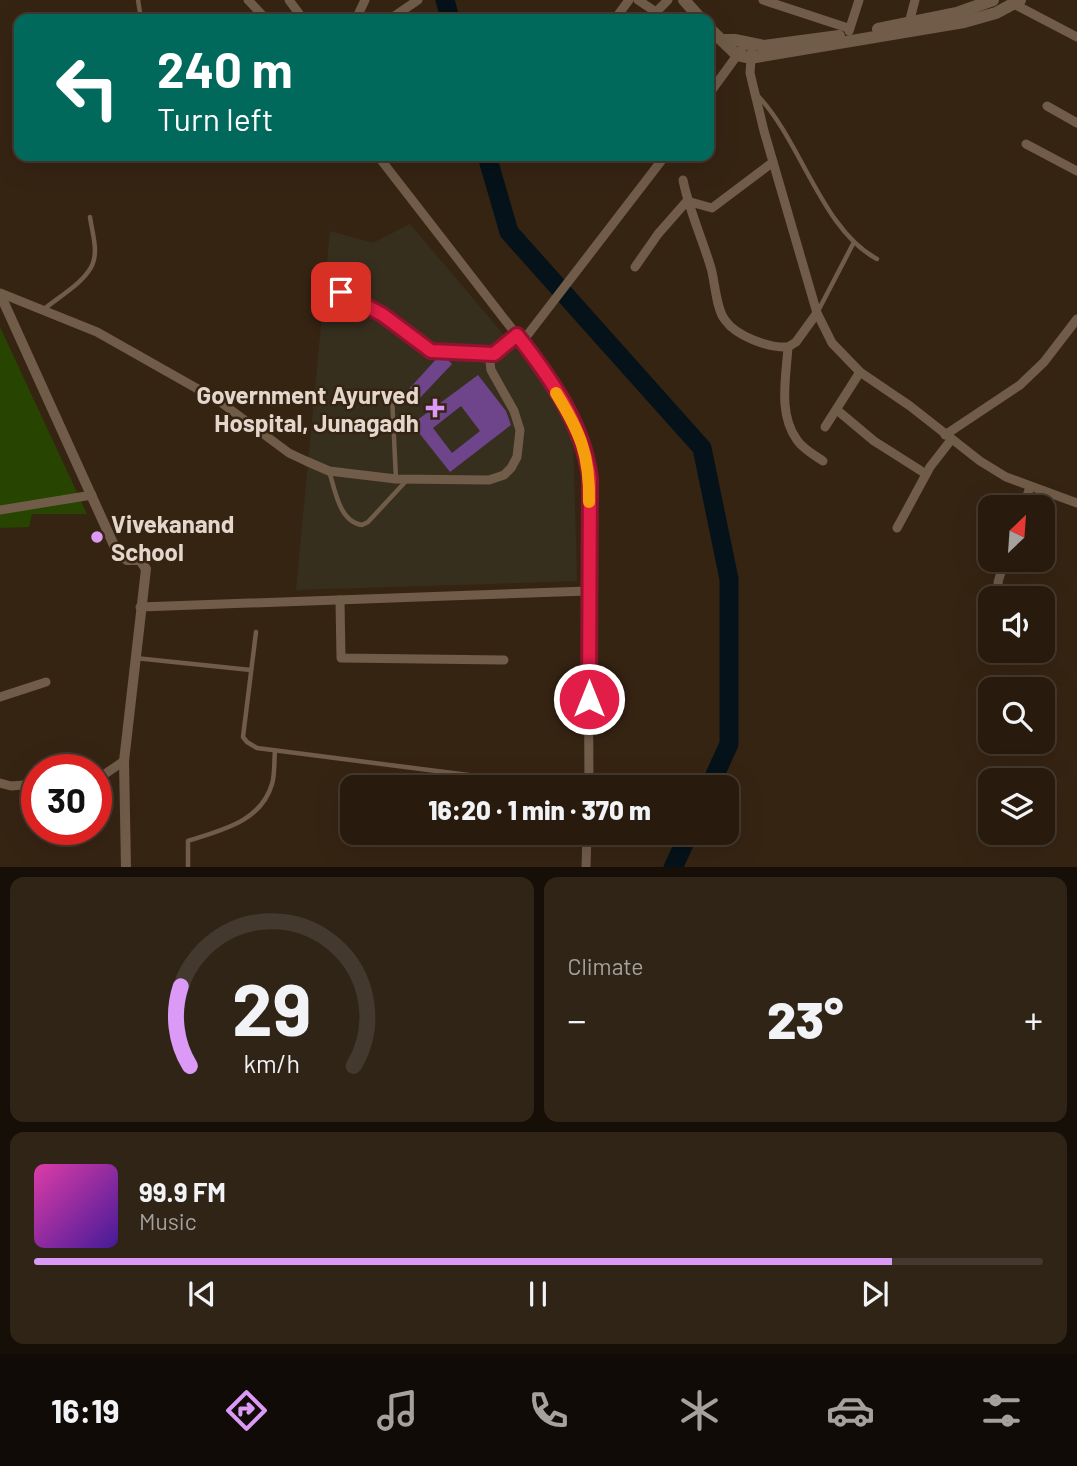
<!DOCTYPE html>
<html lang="en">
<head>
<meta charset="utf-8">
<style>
	:root { --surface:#281b0e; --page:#302417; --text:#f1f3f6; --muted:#a5a19e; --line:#44392e; --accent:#da9af6 }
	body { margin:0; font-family:Barlow,sans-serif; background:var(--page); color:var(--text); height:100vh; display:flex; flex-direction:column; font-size:26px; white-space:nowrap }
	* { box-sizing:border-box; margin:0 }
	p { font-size:23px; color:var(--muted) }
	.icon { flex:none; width:38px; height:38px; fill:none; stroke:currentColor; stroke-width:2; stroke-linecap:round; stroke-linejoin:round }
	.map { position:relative; height:867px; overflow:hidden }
	.drawer { display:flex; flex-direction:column; gap:10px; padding:10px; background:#160f08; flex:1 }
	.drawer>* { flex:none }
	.hud { position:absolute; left:14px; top:14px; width:700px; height:147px; border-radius:14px; box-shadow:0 7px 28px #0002,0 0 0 2px var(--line); background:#00695c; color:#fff; overflow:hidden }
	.needle { width:46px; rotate:25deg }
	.buttons { position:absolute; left:978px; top:495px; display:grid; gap:14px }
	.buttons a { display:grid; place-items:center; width:77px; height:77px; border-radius:14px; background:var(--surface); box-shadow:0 7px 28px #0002,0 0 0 2px var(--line); font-size:35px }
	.speed { position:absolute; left:21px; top:754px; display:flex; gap:14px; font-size:35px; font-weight:700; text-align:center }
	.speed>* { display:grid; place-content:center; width:91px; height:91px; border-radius:50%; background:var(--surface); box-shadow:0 7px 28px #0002,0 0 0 2px var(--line); line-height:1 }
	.speed .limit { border:10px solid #d22; background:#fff; color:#111 }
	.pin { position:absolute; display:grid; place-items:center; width:60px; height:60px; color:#fff; margin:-30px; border-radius:14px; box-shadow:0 4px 10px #0006 }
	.me { position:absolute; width:77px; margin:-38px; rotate:0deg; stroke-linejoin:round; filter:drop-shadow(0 0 5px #0008) }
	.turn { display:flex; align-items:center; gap:24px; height:147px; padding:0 28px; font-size:32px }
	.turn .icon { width:91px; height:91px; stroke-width:2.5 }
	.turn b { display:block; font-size:49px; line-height:60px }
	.big { font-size:52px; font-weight:800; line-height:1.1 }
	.drawer .card { flex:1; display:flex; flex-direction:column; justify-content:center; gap:10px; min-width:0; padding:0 24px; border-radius:14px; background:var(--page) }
	.drawer .dial { align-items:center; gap:0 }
	.dial svg { height:182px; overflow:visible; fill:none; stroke:var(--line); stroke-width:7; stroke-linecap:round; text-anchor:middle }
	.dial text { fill:var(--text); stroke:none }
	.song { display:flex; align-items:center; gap:21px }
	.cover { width:84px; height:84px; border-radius:10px; background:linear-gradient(135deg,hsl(320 70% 55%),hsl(260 70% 35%)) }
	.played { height:7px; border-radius:4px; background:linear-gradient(90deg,var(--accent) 85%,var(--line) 85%) }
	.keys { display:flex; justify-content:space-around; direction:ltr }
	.heat { display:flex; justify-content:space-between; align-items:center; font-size:38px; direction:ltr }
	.drawer .tiles { flex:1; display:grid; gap:10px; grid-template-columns:1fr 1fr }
	.card:last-child { grid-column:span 2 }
	.trip { position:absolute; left:340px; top:775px; width:399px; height:70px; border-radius:14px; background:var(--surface); box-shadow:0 7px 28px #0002,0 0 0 2px var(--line); font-weight:800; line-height:70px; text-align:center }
	.tab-bar { display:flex; height:112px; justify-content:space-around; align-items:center; background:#100b06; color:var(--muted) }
	.tab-bar .icon { width:49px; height:49px }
	.tab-bar .active { color:var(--accent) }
	.tab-bar b { font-size:32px; color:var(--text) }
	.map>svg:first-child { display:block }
	.commercial { fill:#372f1e }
	.green { fill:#274400 }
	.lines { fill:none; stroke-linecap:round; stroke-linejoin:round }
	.river { stroke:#051219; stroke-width:19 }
	.building { fill:#6e458b; fill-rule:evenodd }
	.service { stroke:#715c49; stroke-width:4.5 }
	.minor { stroke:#715c49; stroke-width:9 }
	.tertiary { stroke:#715c49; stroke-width:10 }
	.secondary { stroke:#715c49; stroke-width:12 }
	.route-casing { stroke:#92132f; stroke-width:18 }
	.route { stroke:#e11d48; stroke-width:12 }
	.slow { stroke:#f59e0b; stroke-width:12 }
	.poi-dot { fill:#da9af6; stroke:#362413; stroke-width:2.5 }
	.labels { text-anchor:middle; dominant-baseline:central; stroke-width:5; stroke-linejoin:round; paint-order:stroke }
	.poi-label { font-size:24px; font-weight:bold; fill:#e3d7cd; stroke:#362413; text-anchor:end }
</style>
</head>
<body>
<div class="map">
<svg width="1077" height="868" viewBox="0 0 1077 868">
	<rect width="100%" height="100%" fill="#362413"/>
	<path class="commercial" d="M410 224 541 379 573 436 577 581 296 590 330 231 373 243Z"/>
	<path class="green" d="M0 327 87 514H32L29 527 0 528Z"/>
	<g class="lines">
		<g class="river">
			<path d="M445 0 450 19"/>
			<path d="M487 156 509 232 702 448 729 579V744L709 788"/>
			<path d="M673 868 689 833"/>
		</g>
	</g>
	<g class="building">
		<path d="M439 356H444L452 364 417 401 409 389Z"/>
		<path d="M478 375 506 411 511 425 450 472 412 424ZM461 406 480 431 452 453 433 428Z"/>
	</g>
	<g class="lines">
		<g class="service">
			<path d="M138 0 141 19"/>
			<path d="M758 96C801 141 822 230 877 259"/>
			<path d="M341 291 383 315 431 351 493 353"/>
			<path d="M43 310C58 297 86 282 93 263 98 249 92 232 90 217"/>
			<path d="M817 313 854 242"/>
			<path d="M392 397 396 479"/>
			<path d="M329 471C335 489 339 522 362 525L368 522 407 480"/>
			<path d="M256 632 243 737 247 742 257 748 546 785"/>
			<path d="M135 658 251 670"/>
			<path d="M188 868V841C221 830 261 822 272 784 275 774 274 761 275 751"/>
		</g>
		<g class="minor">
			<path d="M248 0 266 19"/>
			<path d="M289 0 303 19"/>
			<path d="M638 0 656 12 668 0"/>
			<path d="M763 0 848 28"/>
			<path d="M1014 4 1077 37"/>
			<path d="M356 19 365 0"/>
			<path d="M390 19 418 0"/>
			<path d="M615 19 629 0"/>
			<path d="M909 23 915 0"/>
			<path d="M849 31 859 0"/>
			<path d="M752 45 750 73 764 131 817 313 832 343 860 372 910 406 980 461 1006 477 1077 503"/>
			<path d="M709 94 746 43"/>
			<path d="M1047 106 1077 123"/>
			<path d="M1026 144 1077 171"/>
			<path d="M378 156 540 365 570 415 587 457 590 478 588 591 589 788"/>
			<path d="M617 156 619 158"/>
			<path d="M683 180C689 210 702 238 711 268 715 282 716 309 725 320 736 336 768 348 788 347L796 342 817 313"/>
			<path d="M635 267 658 234 687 201 712 208 773 162"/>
			<path d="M0 293 97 332 219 401 289 453 306 461 329 471 396 479 489 480 504 475 511 468 517 457 520 430 514 411 491 370 490 362 494 353 517 335"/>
			<path d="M522 342 665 156"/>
			<path d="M788 347C786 378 778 414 797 440 803 449 814 455 823 461"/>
			<path d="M837 410 874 441 926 474"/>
			<path d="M825 427 860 372"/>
			<path d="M945 435 1020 385 1044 362 1077 319"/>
			<path d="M1023 508 1030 487"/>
			<path d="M0 510 92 495"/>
			<path d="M897 528 930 467 951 440"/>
			<path d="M1000 598 998 582 1005 560"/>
			<path d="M340 600 341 658 504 660"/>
			<path d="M140 607 588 591"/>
			<path d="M0 697 46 682"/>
			<path d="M96 780 124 761"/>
			<path d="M0 783 11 786 37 784"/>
			<path d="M586 868 587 833"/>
		</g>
		<path class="tertiary" d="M0 294 117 552 127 560H140L146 569 124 761 126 868"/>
		<g class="secondary">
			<path d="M684 0 701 19"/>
			<path d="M709 28 737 55 750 58 964 22 996 13 1020 0"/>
			<path d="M878 29 957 13 993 0"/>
			<path d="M722 40H736L764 46 839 36"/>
		</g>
	</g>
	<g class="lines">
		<g class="route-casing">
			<path id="route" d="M341 292 383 315 431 351 494 354 517 335C550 377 583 424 590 478L589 699"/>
		</g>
		<use href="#route" class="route"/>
		<path class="slow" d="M556 393C580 432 590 455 589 502"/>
	</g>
	<g class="poi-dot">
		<path d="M431.5 397.5h7v7h7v7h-7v7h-7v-7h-7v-7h7z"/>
		<circle cx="97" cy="537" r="7"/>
	</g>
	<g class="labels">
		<g class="poi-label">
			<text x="419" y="394">Government Ayurved<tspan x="419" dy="28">Hospital, Junagadh</tspan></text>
			<text x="111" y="523" text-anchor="start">Vivekanand<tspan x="111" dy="28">School</tspan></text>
		</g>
	</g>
</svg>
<div class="buttons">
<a><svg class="needle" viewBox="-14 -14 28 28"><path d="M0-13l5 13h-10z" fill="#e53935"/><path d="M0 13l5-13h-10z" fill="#a5a19e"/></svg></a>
<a><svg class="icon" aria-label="sound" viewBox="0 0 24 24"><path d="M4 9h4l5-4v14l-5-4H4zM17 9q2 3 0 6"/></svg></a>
<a><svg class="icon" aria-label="search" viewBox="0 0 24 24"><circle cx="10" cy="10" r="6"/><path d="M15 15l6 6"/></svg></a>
<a><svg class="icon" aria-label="layers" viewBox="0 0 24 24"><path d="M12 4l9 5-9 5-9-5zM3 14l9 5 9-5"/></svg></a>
</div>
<div class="speed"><div class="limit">30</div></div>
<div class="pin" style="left:341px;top:292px;background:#d93025"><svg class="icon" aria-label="arrive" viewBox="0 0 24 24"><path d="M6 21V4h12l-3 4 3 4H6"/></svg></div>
<svg class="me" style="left:589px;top:699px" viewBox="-20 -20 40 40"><circle r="17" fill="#e11d48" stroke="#fff" stroke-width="3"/><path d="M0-11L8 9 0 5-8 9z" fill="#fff"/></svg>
<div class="trip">16:20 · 1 min · 370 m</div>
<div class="hud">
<div class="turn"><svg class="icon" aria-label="left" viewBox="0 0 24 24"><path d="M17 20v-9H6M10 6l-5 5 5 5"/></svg><div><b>240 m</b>Turn left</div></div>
</div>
</div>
<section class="drawer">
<div class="tiles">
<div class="card dial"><svg viewBox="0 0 100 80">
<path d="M14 69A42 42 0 1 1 86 69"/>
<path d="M14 69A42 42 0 0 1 10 34" stroke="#da9af6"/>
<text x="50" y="56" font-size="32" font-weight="700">29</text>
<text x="50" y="72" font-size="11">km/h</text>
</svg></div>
<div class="card"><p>Climate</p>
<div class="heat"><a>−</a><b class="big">23°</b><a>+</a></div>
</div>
<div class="card">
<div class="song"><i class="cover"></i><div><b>99.9 FM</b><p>Music</p></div></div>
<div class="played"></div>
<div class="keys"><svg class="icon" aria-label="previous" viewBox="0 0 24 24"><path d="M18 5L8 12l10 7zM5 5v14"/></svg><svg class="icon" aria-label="pause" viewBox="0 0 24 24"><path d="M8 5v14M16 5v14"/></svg><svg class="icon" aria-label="next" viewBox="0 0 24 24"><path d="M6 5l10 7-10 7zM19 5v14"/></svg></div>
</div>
</div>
</section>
<nav class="tab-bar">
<b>16:19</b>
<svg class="icon active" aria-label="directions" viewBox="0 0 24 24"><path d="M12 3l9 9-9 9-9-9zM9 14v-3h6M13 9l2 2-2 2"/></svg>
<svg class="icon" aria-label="music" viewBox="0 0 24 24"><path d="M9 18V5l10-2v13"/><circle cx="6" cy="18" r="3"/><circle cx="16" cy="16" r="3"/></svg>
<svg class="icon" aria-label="phone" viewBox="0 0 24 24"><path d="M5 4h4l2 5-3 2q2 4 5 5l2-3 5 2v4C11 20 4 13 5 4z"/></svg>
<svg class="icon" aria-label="climate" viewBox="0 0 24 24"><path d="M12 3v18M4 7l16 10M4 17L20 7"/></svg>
<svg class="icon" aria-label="car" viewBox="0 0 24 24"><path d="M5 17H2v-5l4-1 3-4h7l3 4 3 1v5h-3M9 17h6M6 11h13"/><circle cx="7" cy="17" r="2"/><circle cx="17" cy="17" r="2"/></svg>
<svg class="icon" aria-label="filters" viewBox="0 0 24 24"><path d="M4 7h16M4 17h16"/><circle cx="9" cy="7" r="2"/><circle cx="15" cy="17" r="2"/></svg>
</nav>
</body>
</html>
